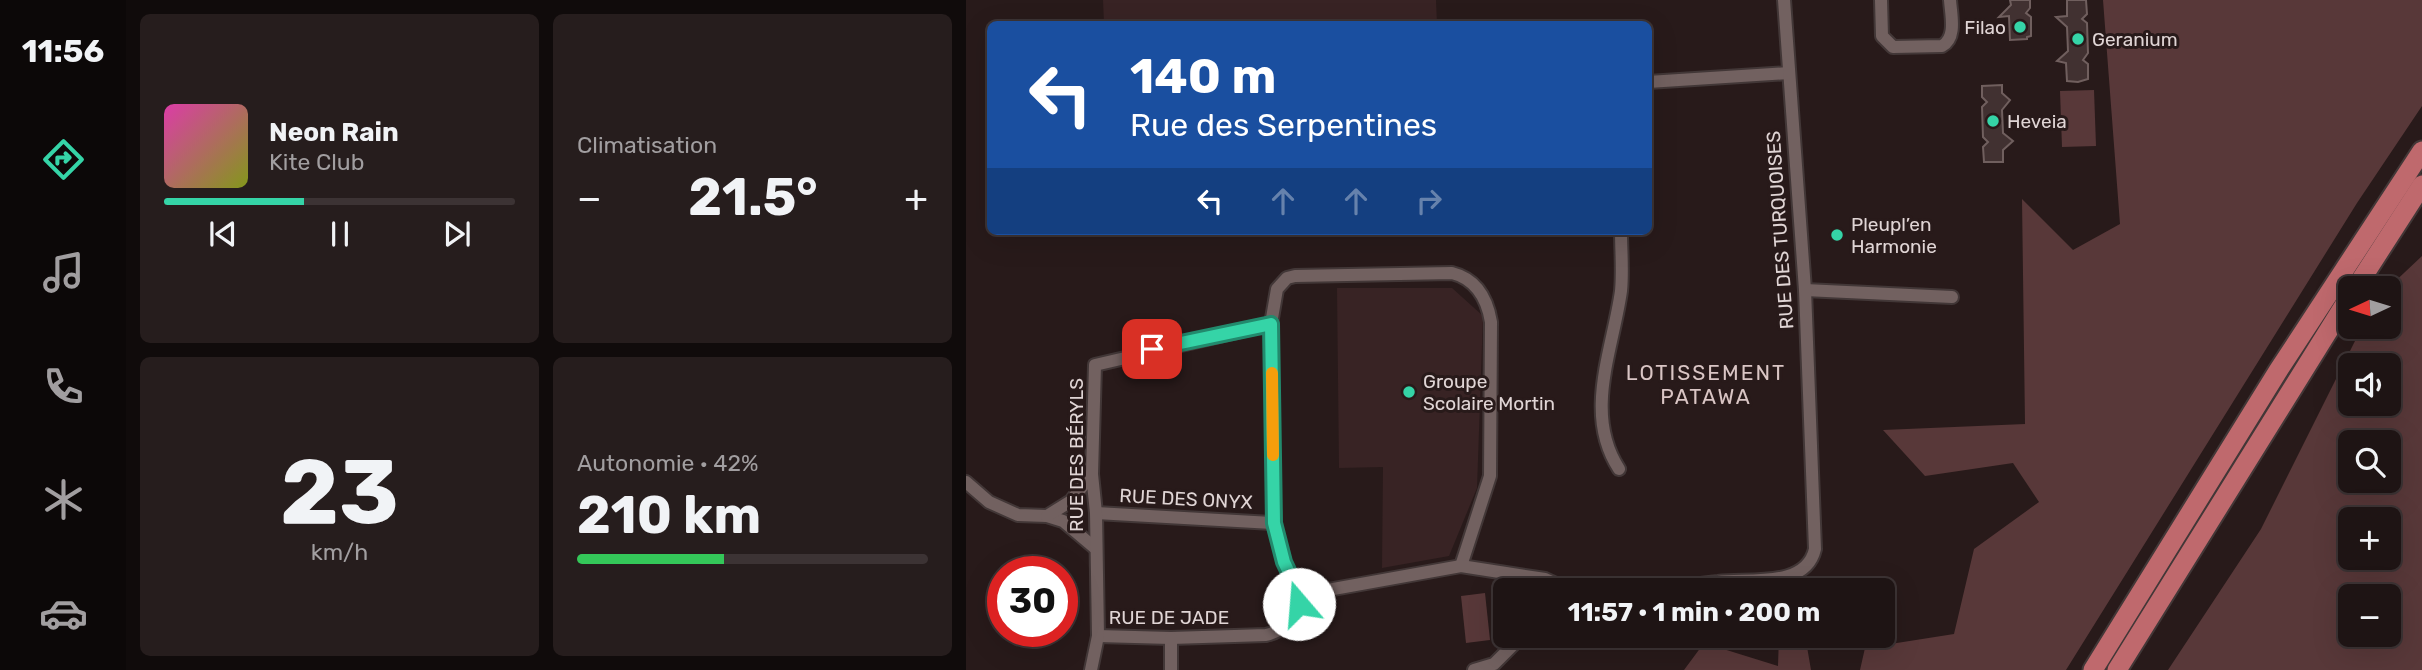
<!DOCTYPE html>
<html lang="fr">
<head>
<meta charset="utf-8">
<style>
	:root { --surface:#1e1414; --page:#261d1d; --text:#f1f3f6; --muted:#a19ea0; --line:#3c3334; --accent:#35d4a7 }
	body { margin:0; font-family:Rubik,sans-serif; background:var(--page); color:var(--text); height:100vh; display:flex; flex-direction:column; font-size:26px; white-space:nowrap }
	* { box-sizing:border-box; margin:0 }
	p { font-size:23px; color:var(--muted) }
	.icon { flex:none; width:38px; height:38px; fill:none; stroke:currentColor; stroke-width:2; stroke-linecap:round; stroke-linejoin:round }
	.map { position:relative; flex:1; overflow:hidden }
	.details { display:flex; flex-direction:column; gap:14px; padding:14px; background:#100b0b; width:840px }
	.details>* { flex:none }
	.guide { position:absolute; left:21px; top:21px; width:665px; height:214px; border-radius:10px; box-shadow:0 7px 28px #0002,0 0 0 2px var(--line); background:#1a4fa0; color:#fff; overflow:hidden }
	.needle { width:46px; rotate:266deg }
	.tools { position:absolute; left:1372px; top:276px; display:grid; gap:14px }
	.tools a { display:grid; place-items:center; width:63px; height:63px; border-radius:10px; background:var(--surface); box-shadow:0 7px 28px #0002,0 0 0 2px var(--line); font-size:35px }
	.speed { position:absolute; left:21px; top:556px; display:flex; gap:14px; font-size:35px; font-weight:700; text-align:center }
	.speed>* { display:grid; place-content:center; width:91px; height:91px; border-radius:50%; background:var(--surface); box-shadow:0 7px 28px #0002,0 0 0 2px var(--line); line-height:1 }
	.speed .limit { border:10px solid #d22; background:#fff; color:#111 }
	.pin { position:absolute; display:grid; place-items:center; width:60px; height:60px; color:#fff; margin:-30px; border-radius:14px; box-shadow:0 4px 10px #0006 }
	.me { position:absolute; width:77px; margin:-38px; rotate:342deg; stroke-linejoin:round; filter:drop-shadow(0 0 5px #0008) }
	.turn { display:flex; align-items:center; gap:24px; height:147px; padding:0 28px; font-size:32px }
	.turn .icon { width:91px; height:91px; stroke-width:2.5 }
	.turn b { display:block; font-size:49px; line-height:60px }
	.lanes { display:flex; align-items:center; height:66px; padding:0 28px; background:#0003; justify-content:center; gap:35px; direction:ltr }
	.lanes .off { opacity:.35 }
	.big { font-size:52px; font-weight:700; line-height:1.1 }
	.details .tile { flex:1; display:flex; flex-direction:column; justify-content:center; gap:10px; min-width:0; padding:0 24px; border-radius:10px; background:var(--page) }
	.details .dial { align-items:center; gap:0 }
	.dial b { font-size:91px; line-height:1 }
	.song { display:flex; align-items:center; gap:21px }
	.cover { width:84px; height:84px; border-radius:10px; background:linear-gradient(135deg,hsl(320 70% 55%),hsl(70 70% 35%)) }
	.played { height:7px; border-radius:4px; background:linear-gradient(90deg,var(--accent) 40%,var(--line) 40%) }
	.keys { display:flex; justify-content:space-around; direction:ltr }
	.heat { display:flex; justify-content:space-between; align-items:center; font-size:38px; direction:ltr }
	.charge { height:10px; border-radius:5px; background:linear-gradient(90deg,#34c759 42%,var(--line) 0) }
	.details .tiles { flex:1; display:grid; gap:14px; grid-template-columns:repeat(2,1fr) }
	.trip { position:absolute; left:527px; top:578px; width:402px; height:70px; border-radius:10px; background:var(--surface); box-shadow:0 7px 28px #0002,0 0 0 2px var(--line); font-weight:700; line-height:70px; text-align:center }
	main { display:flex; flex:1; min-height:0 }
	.tabs { display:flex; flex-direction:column; width:126px; justify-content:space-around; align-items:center; background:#0c0808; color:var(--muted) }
	.tabs .icon { width:49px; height:49px }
	.tabs .selected { color:var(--accent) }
	.tabs b { font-size:32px; color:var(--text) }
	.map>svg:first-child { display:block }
	.built { fill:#382324 }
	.green { fill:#583839; fill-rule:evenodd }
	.building { fill:#413131; stroke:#705f5e; stroke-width:2 }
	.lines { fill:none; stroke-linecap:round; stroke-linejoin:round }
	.minor-casing { stroke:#423737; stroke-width:16 }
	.primary-casing { stroke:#423737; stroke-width:23 }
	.minor { stroke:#726160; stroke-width:12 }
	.primary { stroke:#bf696d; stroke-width:19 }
	.route-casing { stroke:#228a6d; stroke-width:18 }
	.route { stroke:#35d4a7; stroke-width:12 }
	.slow { stroke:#f59e0b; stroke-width:12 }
	.poi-dot { fill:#35d4a7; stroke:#281a1a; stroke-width:2.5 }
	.labels { text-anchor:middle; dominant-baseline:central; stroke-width:6; stroke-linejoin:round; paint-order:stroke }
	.poi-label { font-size:19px; fill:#e0d5d5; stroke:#281a1a; text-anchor:start }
	.street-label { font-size:19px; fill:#e0d5d5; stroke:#281a1a }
	.neighbourhood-label { font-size:21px; letter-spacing:2px; fill:#d9c5c4; stroke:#281a1a }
</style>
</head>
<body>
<main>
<nav class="tabs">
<b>11:56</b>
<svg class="icon selected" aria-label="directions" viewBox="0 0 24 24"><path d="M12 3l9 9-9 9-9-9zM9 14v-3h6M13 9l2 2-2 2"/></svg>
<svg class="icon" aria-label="music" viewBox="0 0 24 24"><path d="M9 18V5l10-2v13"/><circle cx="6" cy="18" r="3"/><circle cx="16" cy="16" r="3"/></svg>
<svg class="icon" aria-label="phone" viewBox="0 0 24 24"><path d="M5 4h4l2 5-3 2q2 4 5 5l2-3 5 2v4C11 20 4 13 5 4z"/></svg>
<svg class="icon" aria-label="climate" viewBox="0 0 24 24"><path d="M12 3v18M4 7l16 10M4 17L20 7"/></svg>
<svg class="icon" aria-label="car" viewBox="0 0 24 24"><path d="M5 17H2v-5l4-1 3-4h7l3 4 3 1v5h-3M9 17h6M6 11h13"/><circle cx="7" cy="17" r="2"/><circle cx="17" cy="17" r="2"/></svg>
</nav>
<section class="details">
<div class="tiles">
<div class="tile">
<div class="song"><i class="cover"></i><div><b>Neon Rain</b><p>Kite Club</p></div></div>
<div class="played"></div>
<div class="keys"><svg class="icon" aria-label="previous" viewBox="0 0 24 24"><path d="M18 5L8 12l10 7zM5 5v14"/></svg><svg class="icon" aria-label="pause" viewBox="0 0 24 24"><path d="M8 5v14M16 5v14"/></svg><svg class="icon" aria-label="next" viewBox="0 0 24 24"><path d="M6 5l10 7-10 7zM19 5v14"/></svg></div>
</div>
<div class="tile"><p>Climatisation</p>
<div class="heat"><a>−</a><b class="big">21.5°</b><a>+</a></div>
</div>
<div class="tile dial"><b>23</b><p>km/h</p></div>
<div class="tile"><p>Autonomie · 42%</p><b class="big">210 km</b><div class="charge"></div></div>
</div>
</section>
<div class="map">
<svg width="1456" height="670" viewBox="0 0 1456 670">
	<rect width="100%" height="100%" fill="#281a1a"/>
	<g class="built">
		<path d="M137 0H470L471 24H138Z"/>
		<path d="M371 288H486L517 316 511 488 483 556 416 568 417 467 373 468Z"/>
	</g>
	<g class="green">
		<path d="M1137 0H1456V106L1391 203 1100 670H894L899 648 988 634 1008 549 1073 502 1047 463 959 476 917 430 1059 424 1056 199 1107 250 1154 224Z"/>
		<path d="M1128 90 1130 146 1096 147 1094 91Z"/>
		<path d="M1456 256V670H1202L1295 529 1396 327H1423L1421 289ZM1384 366H1423V404H1384ZM1384 443H1423V481H1384ZM1384 520H1423V558H1384ZM1384 597H1423V635H1384Z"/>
		<path d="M519 593 524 640 500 643 495 596Z"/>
		<path d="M813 635H839L845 670H718L738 643 812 666Z"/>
	</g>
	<g class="building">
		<path d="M1044 0H1064V8L1060 13 1065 17V36L1061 37V39L1044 40 1043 16 1033 17 1045 5Z"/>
		<path d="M1101 0H1120L1121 14 1116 19 1121 23 1122 53 1117 60 1122 64V79L1112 82 1101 81 1100 63 1091 61 1102 51 1101 27 1090 17 1101 16Z"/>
		<path d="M1036 85V93L1044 100 1036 110 1037 133 1047 141 1037 150V162H1018L1017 147 1022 142 1017 137 1016 107 1021 102 1016 97V86Z"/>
	</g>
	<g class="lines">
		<g class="minor-casing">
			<g id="minor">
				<path d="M915 0 916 36 927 47 976 46C991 38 985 15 984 0"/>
				<path d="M682 82 823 73"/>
				<path d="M839 290 986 297"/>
				<path d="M653 469C617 414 647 349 655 291 657 271 655 251 655 231"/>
				<path d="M0 482 23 502 52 515 81 516 97 521 129 548"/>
				<path d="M130 513 308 523"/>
				<path d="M81 516 105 501 126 474"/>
				<path d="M702 590C719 587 735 583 752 582 782 578 840 589 849 549L839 290 818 0"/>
				<path d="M334 595 318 562 308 523 305 324 311 289 321 278 329 276 486 273C510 279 521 298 525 322L524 476 495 566"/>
				<path d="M334 595 495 566 579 579 603 590"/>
				<path d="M132 636 205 638 300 635C320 630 331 616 334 595"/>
				<path d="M205 638V670"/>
				<path d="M125 670 132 636 130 513 126 474 129 365 305 324"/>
				<path d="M508 670 528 664 557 635"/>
			</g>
		</g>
		<g class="primary-casing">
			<g id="primary">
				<path d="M1389 289 1456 185"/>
				<path d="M1127 670 1312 371 1456 151"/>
				<path d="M1151 670 1384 296"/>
			</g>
		</g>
		<use href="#minor" class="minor"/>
		<use href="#primary" class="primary"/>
	</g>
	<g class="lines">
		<g class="route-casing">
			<path id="route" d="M186 349 305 324 308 523 318 562 334 596 333 604"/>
		</g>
		<use href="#route" class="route"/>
		<path class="slow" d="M306 373 307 455"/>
	</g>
	<g class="poi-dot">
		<circle cx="1054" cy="27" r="7"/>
		<circle cx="1112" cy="39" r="7"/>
		<circle cx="1027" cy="121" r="7"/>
		<circle cx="871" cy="235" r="7"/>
		<circle cx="443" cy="392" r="7"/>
	</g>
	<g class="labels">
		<g class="poi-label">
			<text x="1040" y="27" text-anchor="end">Filao</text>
			<text x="1126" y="39">Geranium</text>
			<text x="1041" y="121">Heveia</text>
			<text x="885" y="224">Pleupl’en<tspan x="885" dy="22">Harmonie</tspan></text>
			<text x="457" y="381">Groupe<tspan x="457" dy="22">Scolaire Mortin</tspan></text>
		</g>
		<g class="street-label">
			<text transform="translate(814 230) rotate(-94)">RUE DES TURQUOISES</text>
			<text transform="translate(110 455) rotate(-90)">RUE DES BÉRYLS</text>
			<text transform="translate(220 499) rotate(3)">RUE DES ONYX</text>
			<text x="203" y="617">RUE DE JADE</text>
		</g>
		<g class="neighbourhood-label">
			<text x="740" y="372">LOTISSEMENT<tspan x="740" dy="24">PATAWA</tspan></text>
		</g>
	</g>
</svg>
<div class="tools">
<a><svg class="needle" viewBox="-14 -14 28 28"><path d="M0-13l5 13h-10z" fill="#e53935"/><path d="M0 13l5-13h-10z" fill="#a19ea0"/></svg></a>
<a><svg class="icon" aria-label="sound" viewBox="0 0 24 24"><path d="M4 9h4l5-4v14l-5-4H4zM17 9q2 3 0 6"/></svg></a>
<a><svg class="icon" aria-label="search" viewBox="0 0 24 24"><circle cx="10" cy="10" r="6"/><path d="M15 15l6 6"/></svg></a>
<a>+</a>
<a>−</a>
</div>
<div class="speed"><div class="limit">30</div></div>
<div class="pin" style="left:186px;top:349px;background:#d93025"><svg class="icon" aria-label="arrive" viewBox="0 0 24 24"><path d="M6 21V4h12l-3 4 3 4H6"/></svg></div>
<svg class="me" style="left:333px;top:604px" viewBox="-20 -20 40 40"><circle r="19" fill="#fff"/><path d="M0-13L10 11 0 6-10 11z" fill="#35d4a7"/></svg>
<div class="trip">11:57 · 1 min · 200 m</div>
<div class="guide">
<div class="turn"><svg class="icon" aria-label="left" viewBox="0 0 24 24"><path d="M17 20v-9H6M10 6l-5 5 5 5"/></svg><div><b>140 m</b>Rue des Serpentines</div></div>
<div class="lanes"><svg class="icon" aria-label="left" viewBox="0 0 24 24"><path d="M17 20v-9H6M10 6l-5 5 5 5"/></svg><svg class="icon off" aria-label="ahead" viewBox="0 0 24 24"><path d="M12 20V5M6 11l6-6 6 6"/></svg><svg class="icon off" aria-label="ahead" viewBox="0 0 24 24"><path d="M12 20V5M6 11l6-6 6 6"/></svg><svg class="icon off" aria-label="right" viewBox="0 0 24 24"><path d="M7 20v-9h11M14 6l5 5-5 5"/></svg></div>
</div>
</div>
</main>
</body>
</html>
